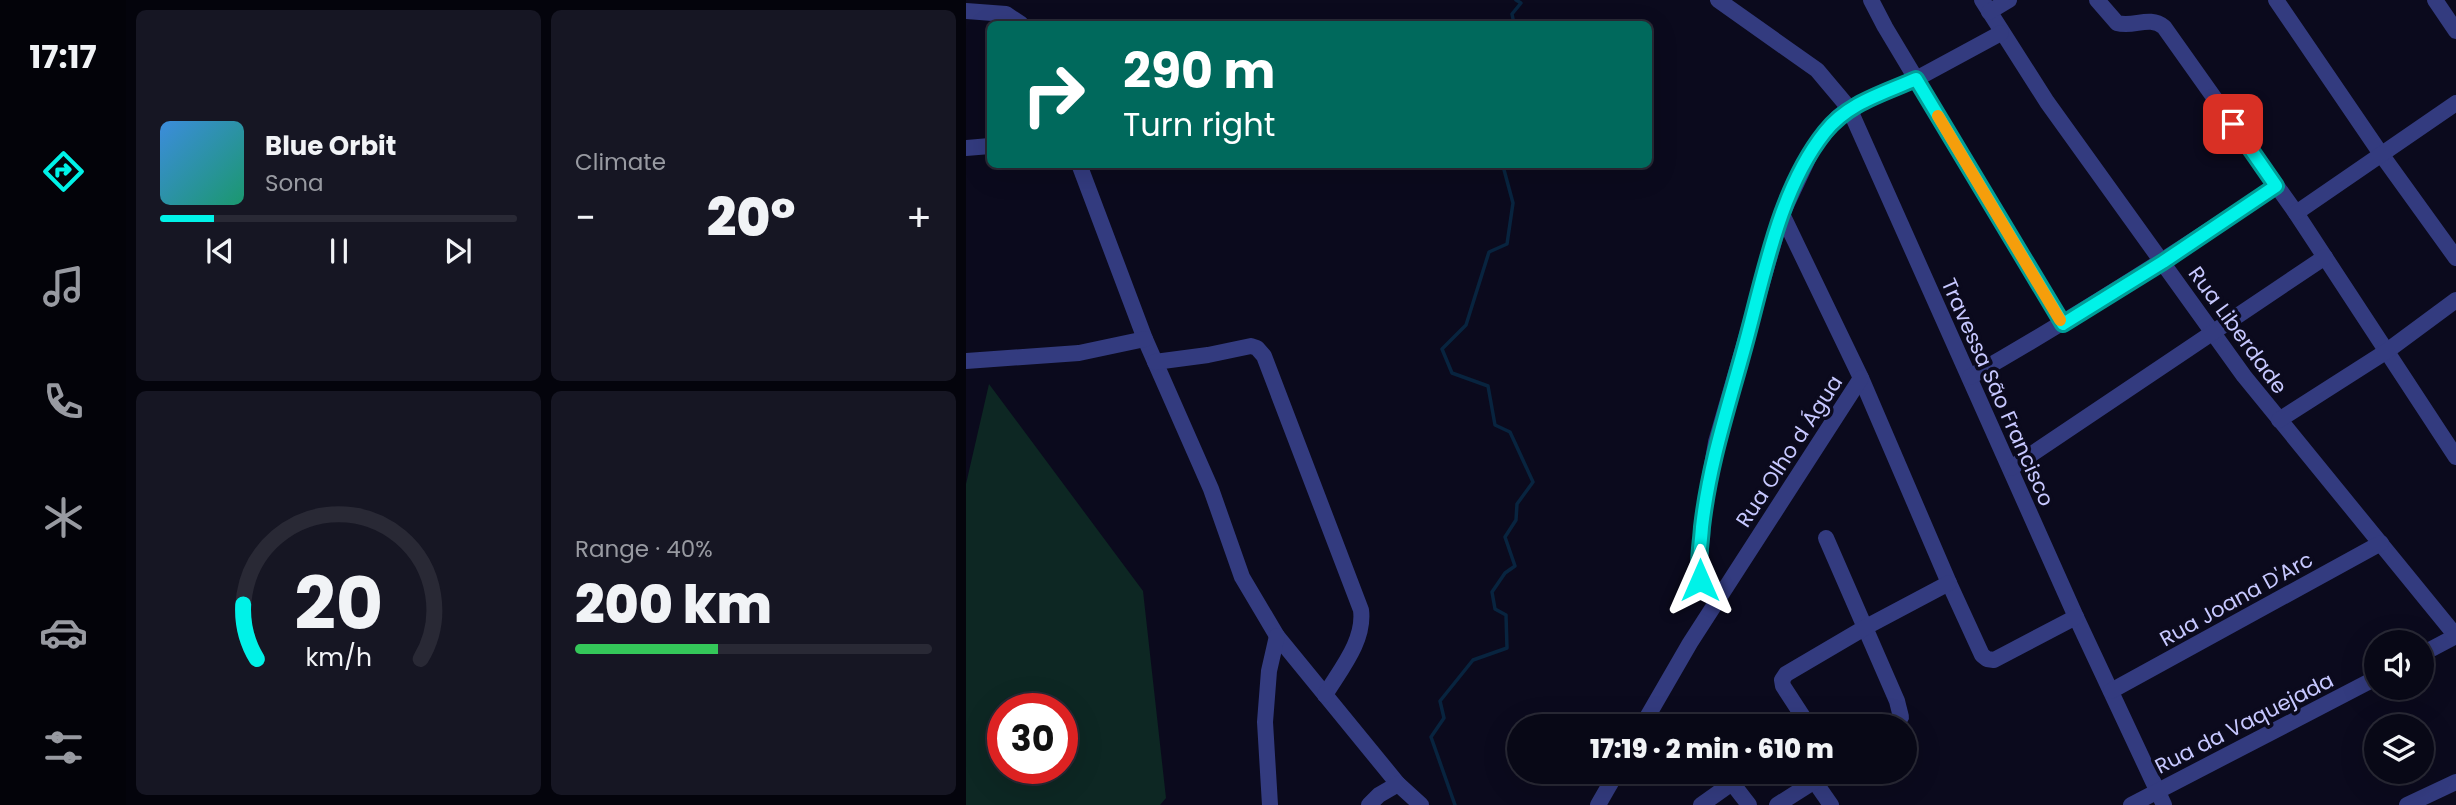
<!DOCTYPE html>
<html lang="en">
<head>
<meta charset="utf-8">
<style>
	:root { --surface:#080816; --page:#161623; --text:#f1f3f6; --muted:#989aa1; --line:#292935; --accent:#00f2e8 }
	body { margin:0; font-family:Poppins,sans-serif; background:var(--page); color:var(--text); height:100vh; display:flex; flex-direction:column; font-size:26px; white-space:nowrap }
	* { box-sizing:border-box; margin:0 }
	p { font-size:23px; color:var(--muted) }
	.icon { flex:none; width:38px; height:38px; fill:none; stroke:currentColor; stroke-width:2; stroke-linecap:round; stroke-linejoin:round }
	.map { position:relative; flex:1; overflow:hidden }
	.panel { display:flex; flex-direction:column; gap:10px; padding:10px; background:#04040c; width:840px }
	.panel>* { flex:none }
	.top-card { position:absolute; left:21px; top:21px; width:665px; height:147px; border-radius:10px; box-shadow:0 7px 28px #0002,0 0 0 2px var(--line); background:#00695c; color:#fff; overflow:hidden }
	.buttons { position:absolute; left:1398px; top:630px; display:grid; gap:14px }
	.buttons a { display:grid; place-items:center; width:70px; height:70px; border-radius:50%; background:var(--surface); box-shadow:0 7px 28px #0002,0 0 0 2px var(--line); font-size:35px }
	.speed { position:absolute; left:21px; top:693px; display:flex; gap:14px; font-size:35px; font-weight:700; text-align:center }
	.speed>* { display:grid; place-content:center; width:91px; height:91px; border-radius:50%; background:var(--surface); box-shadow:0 7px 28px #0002,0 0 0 2px var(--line); line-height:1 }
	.speed .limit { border:10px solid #d22; background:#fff; color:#111 }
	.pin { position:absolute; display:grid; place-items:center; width:60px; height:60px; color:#fff; margin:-30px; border-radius:14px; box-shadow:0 4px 10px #0006 }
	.me { position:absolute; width:77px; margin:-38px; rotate:0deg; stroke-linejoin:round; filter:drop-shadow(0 0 5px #0008) }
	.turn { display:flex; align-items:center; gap:24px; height:147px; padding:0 21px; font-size:32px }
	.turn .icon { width:91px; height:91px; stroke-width:2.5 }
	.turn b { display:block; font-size:49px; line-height:60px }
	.big { font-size:52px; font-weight:800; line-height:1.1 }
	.panel .widget { flex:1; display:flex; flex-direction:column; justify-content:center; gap:10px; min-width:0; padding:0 24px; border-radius:10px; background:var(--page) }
	.panel .dial { align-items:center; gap:0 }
	.dial svg { height:182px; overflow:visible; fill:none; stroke:var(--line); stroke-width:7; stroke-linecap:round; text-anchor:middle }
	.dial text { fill:var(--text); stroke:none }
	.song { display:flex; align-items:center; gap:21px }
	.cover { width:84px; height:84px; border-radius:10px; background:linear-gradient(135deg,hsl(210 70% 55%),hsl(160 70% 35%)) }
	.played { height:7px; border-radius:4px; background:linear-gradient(90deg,var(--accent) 15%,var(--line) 15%) }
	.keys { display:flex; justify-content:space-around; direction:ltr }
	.heat { display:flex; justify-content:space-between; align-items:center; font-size:38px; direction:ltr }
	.charge { height:10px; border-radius:5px; background:linear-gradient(90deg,#34c759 40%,var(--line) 0) }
	.panel .tiles { flex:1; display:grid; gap:10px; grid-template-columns:repeat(2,1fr) }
	.trip { position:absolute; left:541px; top:714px; width:410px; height:70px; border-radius:35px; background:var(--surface); box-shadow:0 7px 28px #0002,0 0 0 2px var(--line); font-weight:800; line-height:70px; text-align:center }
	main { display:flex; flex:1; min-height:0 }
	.menu { display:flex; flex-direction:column; width:126px; justify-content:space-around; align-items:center; background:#030309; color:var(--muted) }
	.menu .icon { width:49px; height:49px }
	.menu .active { color:var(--accent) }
	.menu b { font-size:32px; color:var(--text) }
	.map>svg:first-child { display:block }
	.green { fill:#0d2723; fill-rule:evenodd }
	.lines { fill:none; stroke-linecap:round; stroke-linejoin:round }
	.stream { stroke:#08243f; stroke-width:3.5 }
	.minor { stroke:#333b7f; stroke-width:16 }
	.route-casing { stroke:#009d97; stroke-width:18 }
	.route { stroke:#00f2e8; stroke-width:12 }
	.slow { stroke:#f59e0b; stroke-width:12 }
	.labels { text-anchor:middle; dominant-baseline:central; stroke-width:7; stroke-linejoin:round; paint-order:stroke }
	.street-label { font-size:21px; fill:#c7c8ff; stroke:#0b0a1d }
</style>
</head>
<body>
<main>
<nav class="menu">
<b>17:17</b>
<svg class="icon active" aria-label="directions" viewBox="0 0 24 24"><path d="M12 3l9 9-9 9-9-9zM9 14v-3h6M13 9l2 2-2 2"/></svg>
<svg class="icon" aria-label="music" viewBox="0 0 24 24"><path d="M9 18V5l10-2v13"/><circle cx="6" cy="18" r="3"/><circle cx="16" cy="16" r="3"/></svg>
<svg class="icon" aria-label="phone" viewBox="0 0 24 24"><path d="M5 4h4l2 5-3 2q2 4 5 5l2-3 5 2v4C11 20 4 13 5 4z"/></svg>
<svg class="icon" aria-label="climate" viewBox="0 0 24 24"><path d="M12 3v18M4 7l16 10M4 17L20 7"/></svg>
<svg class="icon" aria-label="car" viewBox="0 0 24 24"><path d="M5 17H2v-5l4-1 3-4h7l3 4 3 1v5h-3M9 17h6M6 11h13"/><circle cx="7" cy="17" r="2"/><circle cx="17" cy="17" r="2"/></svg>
<svg class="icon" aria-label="filters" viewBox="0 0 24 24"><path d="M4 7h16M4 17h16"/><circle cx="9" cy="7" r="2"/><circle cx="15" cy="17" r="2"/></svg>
</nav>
<section class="panel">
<div class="tiles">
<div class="widget">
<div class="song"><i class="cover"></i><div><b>Blue Orbit</b><p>Sona</p></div></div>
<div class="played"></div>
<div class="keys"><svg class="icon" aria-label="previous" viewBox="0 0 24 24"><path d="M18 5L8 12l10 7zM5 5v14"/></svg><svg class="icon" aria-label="pause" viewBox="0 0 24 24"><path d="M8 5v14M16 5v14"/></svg><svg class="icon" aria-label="next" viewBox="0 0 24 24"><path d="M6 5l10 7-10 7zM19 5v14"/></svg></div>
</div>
<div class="widget"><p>Climate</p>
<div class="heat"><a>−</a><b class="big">20°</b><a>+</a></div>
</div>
<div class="widget dial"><svg viewBox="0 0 100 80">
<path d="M14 69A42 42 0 1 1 86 69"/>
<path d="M14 69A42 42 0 0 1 8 45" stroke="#00f2e8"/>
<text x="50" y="56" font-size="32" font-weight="700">20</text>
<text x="50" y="72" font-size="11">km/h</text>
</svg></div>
<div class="widget"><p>Range · 40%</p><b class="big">200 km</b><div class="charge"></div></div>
</div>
</section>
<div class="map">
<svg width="1490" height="805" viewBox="0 0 1490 805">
	<rect width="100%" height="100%" fill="#0b0a1d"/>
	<path class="green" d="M23 384 177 591 200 798 194 805H0V484ZM37 709H96V768H37Z"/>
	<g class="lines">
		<g class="stream">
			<path d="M548 24 546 14 555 3 550 0"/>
			<path d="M489 805 465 737 478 718 474 701 507 660 541 648 540 615 529 609 526 592 539 573 549 566 539 537 550 520 551 504 567 482 544 432 529 425 522 386 486 373 476 349 500 325 523 252 541 244 547 203 537 166 540 164"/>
		</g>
		<g class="minor">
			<path d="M752 0 851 70 883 108 1110 617 1198 805"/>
			<path d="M905 0 919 27 1097 324"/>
			<path d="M1016 0 1081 102 1278 376 1490 636"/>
			<path d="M1131 0 1151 23C1168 28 1183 15 1198 27L1330 213 1490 457"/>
			<path d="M1310 0 1415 154 1490 258"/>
			<path d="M1469 0 1490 31"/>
			<path d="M0 11 40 14 55 24"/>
			<path d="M1023 12 1043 0"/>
			<path d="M0 148 24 146"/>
			<path d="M113 164 179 339 245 489 276 577 311 636 432 784"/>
			<path d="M1330 213 1490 103"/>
			<path d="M816 214 895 378 983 583 1016 655 1021 659 1028 660 1110 617"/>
			<path d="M0 361 113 353 179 339"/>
			<path d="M189 362 242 355 285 346 291 348 298 356 395 610C399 641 374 670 359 695"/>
			<path d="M1004 377C1109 317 1210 253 1310 186"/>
			<path d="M1313 420 1421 351 1490 300"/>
			<path d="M1045 468 1359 257"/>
			<path d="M860 538 931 701 935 717 928 726"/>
			<path d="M750 602 738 587 733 572 737 517 750 442 816 214 847 148 871 118 883 108 950 79 1035 33"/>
			<path d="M1456 654 1490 636"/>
			<path d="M1145 691 1415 543"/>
			<path d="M676 726 724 643 895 378"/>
			<path d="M843 726 817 686 816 680 820 674 900 627 983 583"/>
			<path d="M849 782 865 805"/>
			<path d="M304 805 299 722 303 671 311 636"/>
			<path d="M403 805 413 795 432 784 455 805"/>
			<path d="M632 805 651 772"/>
			<path d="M735 805 766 783 783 805"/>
			<path d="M811 805 863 772"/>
			<path d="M1165 805 1410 678"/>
			<path d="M1441 805 1490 782"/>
		</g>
	</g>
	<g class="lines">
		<g class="route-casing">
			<path id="route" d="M734 580C731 563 735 544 736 527 743 466 760 414 776 356 797 283 811 192 859 132 882 103 916 94 950 79L1097 324 1197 262 1310 186 1267 124"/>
		</g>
		<use href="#route" class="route"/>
		<path class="slow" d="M972 116 1094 320"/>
	</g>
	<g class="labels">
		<g class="street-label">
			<text transform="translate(1272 330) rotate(54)">Rua Liberdade</text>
			<text transform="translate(1032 392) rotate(66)">Travessa São Francisco</text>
			<text transform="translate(823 451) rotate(-57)">Rua Olho d Água</text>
			<text transform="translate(1270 599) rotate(-29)">Rua Joana D'Arc</text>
			<text transform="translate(1278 723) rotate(-27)">Rua da Vaquejada</text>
		</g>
	</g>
</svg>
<div class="buttons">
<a><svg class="icon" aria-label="sound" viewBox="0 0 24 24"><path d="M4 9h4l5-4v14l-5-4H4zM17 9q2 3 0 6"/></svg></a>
<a><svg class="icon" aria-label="layers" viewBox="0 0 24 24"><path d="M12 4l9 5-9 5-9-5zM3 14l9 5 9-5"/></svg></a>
</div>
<div class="speed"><div class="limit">30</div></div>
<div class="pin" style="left:1267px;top:124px;background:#d93025"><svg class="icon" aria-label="arrive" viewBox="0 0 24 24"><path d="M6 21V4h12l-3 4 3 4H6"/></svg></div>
<svg class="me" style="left:734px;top:580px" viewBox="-20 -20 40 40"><path d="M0-17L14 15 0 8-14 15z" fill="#00f2e8" stroke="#fff" stroke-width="4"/></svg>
<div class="trip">17:19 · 2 min · 610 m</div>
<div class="top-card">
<div class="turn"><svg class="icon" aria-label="right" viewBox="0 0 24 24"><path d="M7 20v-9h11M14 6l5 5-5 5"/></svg><div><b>290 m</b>Turn right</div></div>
</div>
</div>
</main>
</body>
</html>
